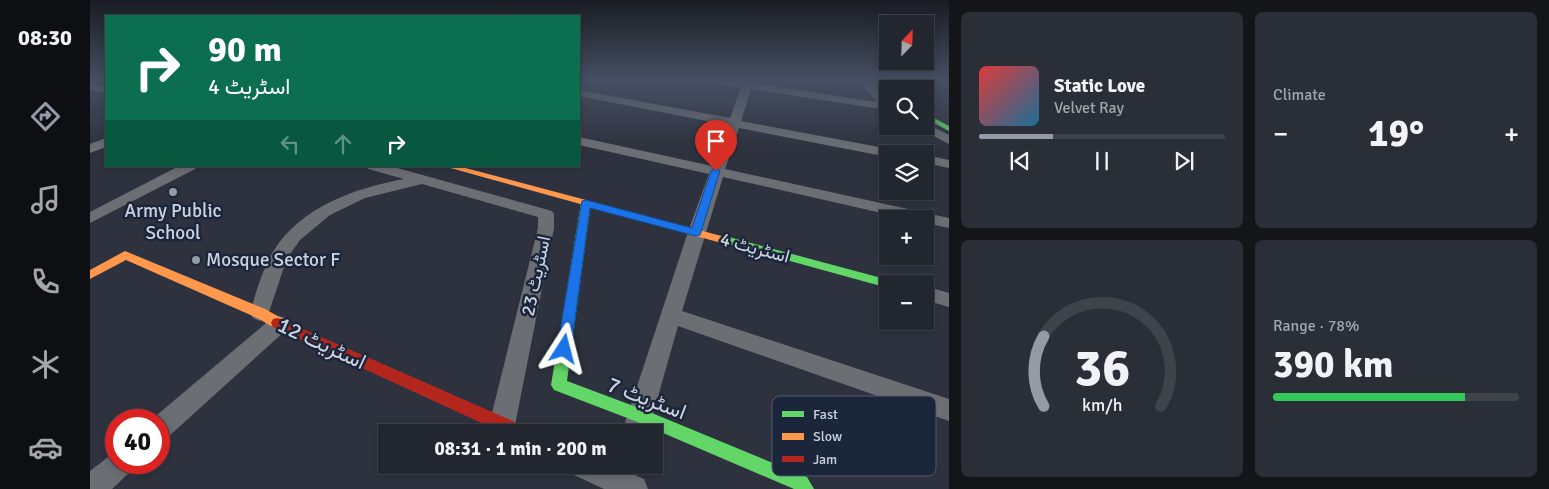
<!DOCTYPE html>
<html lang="en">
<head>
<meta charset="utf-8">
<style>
	:root { --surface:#22262e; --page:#2a2e36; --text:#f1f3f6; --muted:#a2a5aa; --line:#3f434a; --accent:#949ba7 }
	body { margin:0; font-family:Signika,Vazirmatn,sans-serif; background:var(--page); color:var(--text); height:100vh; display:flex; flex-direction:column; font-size:19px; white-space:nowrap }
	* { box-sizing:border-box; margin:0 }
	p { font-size:16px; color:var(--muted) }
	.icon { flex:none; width:28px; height:28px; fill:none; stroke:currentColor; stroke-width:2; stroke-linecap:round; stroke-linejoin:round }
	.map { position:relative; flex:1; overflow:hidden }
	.drawer { display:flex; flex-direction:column; gap:12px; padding:12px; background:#131519; width:600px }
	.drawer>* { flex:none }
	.hud { position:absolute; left:15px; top:15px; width:475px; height:152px; border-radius:0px; box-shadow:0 2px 8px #0003,0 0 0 1px var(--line); background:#0b6e4f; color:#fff; overflow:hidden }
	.needle { width:32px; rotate:23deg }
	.fabs { position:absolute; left:789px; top:15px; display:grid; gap:10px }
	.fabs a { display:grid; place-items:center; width:55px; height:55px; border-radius:0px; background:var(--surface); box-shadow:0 2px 8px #0003,0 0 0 1px var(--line); font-size:25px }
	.speed { position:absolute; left:15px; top:409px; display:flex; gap:10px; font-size:25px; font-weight:700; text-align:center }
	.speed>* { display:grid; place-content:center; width:65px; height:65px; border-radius:50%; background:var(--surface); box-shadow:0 2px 8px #0003,0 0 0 1px var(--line); line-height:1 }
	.speed .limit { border:8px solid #d22; background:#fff; color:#111 }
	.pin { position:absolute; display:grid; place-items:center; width:42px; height:42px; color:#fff; margin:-51px -21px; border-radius:50% 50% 50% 0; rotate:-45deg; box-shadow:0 0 5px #0007 }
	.pin .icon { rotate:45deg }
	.me { position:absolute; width:55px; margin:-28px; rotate:9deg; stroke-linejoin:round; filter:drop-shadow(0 0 4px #0008) }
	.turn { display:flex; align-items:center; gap:18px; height:105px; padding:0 20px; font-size:22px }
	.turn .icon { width:65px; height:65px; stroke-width:2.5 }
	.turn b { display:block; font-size:35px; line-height:42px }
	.lanes { display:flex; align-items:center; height:48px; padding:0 20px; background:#0003; justify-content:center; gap:25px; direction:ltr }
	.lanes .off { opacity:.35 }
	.big { font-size:38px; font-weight:700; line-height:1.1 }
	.drawer .card { flex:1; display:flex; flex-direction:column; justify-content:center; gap:8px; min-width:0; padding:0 18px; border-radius:8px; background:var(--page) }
	.drawer .dial { align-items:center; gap:0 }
	.dial svg { height:130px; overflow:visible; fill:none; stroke:var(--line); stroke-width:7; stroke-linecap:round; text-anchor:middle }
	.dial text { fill:var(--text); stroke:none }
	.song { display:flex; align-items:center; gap:15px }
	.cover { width:60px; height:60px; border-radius:8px; background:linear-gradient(135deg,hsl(0 70% 55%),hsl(200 70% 35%)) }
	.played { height:5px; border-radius:2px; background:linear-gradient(90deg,var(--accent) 30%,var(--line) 30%) }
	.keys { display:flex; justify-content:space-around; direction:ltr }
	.heat { display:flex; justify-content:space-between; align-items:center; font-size:28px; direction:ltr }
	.charge { height:8px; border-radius:4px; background:linear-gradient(90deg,#34c759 78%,var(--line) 0) }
	.drawer .tiles { flex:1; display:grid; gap:12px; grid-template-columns:repeat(2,1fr) }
	.trip { position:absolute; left:288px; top:424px; width:285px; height:50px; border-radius:0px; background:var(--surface); box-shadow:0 2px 8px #0003,0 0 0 1px var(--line); font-weight:700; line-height:50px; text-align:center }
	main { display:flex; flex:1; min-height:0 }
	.tab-bar { display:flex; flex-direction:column; width:90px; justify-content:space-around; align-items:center; background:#0e0f12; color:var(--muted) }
	.tab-bar .icon { width:35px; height:35px }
	.tab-bar .active { color:var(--accent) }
	.tab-bar b { font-size:22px; color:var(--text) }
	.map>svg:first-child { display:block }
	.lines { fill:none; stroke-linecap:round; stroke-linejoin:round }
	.street { fill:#6b6f74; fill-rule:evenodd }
	.fast { fill:#63d668; fill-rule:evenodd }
	.slow { fill:#ff974d; fill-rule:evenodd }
	.jam { fill:#b3261e; fill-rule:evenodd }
	.route { fill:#1a73e8; stroke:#114b97 }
	.poi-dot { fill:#949ba7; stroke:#1c263a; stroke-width:2 }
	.labels { text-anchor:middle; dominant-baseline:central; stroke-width:5; stroke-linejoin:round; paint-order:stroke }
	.poi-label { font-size:19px; fill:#ccd3e0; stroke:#1c263a }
	.street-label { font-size:19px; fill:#ccd3e0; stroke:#1c263a }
	.near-street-label { font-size:22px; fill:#ccd3e0; stroke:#1c263a }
	.key { fill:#1c263a; stroke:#515a6c; stroke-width:1 }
	.key-label { font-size:14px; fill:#ccd3e0 }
</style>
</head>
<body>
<main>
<nav class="tab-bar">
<b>08:30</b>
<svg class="icon active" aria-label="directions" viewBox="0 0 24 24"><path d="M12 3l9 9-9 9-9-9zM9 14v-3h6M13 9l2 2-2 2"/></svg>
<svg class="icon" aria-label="music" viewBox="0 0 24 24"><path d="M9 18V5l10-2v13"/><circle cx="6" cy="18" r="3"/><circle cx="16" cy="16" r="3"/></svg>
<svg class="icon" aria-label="phone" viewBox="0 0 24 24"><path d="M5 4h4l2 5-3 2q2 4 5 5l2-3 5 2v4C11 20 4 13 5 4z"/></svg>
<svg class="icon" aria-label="climate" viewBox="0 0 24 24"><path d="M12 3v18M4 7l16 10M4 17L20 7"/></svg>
<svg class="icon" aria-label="car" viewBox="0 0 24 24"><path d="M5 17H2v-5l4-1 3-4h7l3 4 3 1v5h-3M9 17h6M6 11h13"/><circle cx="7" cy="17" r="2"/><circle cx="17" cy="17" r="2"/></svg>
</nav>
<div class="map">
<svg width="859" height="489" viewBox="0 0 859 489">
	<rect width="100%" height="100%" fill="#2d323e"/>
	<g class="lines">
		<g class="street">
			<path d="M624 81H664L663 83 787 102 769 81H779L798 99V110L661 89 651 121 805 150 812 154H798V157L649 128 635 169 859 218V228L835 223V219H818L633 177 592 311 859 399V421L588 326 558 432H532L598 232 619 174 489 145V137L622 166 637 125 489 96V90L640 118 651 88 629 84Z"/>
			<path d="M0 83 16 87V93L0 89Z"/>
			<path d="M835 123 859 135V144L825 126H835Z"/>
			<path d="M16 138V147L0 153V144Z"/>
			<path d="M835 155 859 160V168L835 163Z"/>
			<path d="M89 166H107L105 169 0 223V212Z"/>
			<path d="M276 166H300L462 211 464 214V228L425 425 421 432H403L399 425 448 228V217L332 184 275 198 240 215 210 240 200 254 194 267 177 318 170 321 163 318 160 313C166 292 172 271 183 252 210 207 265 188 314 179L278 169Z"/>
			<path d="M835 286 859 293V307L835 300Z"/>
			<path d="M189 316 196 318 199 324 196 330 78 437 69 441V420H61L182 318Z"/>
			<path d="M26 451V462H44L41 471 22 489H0V471Z"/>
			<path d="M480 465H549L545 475 554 479 558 489H514L484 475Z"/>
		</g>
		<g class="fast">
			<path d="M791 81H797L803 89H798V90Z"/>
			<path d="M835 113 859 126V131L835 118Z"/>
			<path d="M496 200 501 203 477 381 557 411 717 477 724 489H704L545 421 464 390 461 385 491 203Z"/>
			<path d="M635 236 799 280 805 284H798V288L631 242 629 240 631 238Z"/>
		</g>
		<g class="slow">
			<path d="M353 166H368L639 238 641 240 635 244Z"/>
			<path d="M35 251 175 309 193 319 195 323 193 327C183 330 174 321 165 317L36 260 0 279V270Z"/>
		</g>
		<path class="jam" d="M188 318 434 426 436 432H411L183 327 181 323 183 319Z"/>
	</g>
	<linearGradient id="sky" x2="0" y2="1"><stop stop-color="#191c22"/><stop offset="0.54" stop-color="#464f63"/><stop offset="1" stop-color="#464f63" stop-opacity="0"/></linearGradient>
	<rect width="859" height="149" fill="url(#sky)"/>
	<path class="route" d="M626 168 630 171 610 235 606 236 500 208 481 349 479 353 474 355 469 353 467 349 492 201 496 200 602 228 621 171Z"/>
	<g class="poi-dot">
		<circle cx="83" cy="192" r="5"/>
		<circle cx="106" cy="260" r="5"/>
	</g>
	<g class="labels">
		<g class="poi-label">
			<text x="83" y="211">Army Public<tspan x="83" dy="22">School</tspan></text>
			<text x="116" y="260" text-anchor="start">Mosque Sector F</text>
		</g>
		<g class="street-label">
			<text transform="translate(665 248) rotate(15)">اسٹریٹ 4</text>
			<text transform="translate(446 276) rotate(-78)">اسٹریٹ 23</text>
		</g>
		<g class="near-street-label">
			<text transform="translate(232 343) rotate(25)">اسٹریٹ 12</text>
			<text transform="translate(557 398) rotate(21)">اسٹریٹ 7</text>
		</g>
	</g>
	<rect x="682" y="396" width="164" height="80" rx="8" class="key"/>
	<rect x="692" y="411" width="22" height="6" fill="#63d668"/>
	<rect x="692" y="433" width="22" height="7" fill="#ff974d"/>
	<rect x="692" y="456" width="22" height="6" fill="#b3261e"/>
	<g class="key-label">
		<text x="723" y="419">Fast</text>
		<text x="723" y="441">Slow</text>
		<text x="723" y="464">Jam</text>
	</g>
</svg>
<div class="fabs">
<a><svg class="needle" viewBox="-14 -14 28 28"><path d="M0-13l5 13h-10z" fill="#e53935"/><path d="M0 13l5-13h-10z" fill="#a2a5aa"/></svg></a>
<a><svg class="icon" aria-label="search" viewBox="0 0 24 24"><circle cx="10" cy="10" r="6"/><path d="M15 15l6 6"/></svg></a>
<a><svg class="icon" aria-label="layers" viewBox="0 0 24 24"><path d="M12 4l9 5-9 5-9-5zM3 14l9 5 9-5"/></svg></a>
<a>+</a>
<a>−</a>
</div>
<div class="speed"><div class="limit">40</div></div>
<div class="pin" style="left:626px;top:171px;background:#d93025"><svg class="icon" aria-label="arrive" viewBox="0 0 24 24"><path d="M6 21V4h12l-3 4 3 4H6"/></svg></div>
<svg class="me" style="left:474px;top:349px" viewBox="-20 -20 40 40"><path d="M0-17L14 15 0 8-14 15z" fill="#1a73e8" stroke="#fff" stroke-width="4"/></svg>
<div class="trip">08:31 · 1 min · 200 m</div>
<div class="hud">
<div class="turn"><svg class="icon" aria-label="right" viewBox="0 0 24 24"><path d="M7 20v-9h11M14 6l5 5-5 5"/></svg><div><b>90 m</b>اسٹریٹ 4</div></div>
<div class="lanes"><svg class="icon off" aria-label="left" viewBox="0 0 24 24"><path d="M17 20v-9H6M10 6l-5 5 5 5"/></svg><svg class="icon off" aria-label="ahead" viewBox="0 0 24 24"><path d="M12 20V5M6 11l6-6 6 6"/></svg><svg class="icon" aria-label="right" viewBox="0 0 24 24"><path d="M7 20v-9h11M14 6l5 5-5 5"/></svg></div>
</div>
</div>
<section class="drawer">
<div class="tiles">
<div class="card">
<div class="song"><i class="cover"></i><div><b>Static Love</b><p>Velvet Ray</p></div></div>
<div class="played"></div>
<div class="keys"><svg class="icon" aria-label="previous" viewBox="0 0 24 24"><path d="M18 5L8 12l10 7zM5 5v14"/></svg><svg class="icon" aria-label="pause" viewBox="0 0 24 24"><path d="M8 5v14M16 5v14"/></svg><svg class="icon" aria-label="next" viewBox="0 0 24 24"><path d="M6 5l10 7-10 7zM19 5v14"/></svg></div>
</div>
<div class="card"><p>Climate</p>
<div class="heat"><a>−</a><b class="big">19°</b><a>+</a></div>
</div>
<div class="card dial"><svg viewBox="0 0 100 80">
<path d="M14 69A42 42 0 1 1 86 69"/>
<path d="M14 69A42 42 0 0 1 14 26" stroke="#949ba7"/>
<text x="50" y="56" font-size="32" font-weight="700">36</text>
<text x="50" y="72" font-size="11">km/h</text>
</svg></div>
<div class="card"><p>Range · 78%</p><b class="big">390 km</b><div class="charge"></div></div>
</div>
</section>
</main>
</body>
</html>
